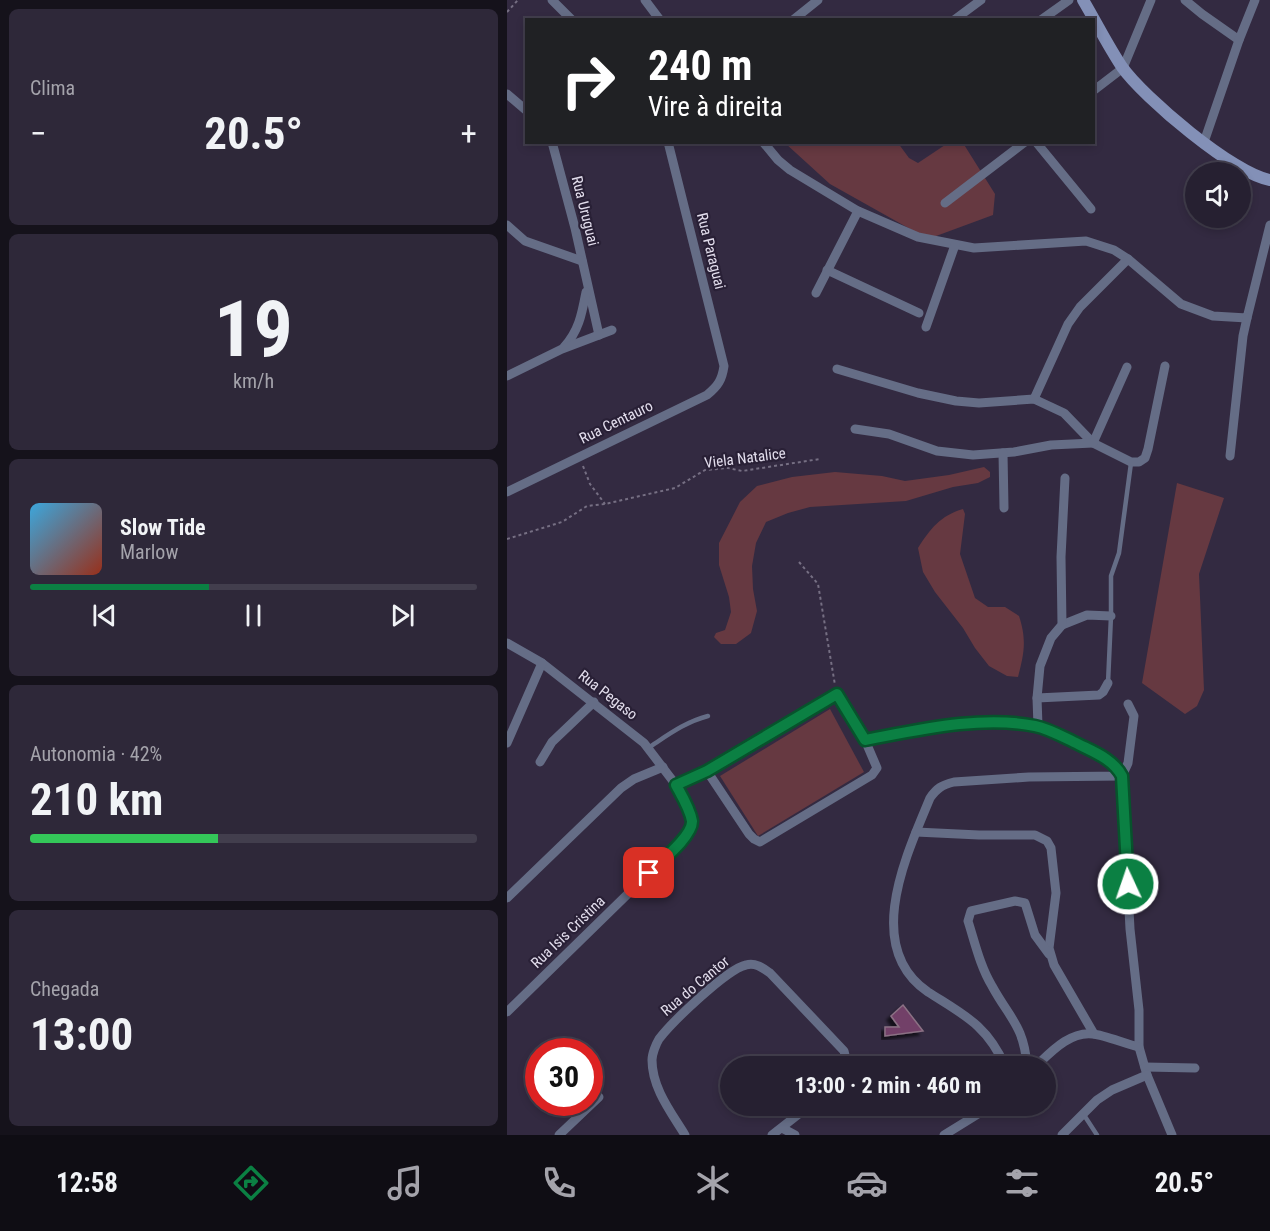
<!DOCTYPE html>
<html lang="pt">
<head>
<meta charset="utf-8">
<style>
	:root { --surface:#262031; --page:#2e2839; --text:#f1f3f6; --muted:#a4a3ab; --line:#423e4d; --accent:#0b8043 }
	body { margin:0; font-family:"Roboto Condensed",sans-serif; background:var(--page); color:var(--text); height:100vh; display:flex; flex-direction:column; font-size:22px; white-space:nowrap }
	* { box-sizing:border-box; margin:0 }
	p { font-size:20px; color:var(--muted) }
	.icon { flex:none; width:33px; height:33px; fill:none; stroke:currentColor; stroke-width:2; stroke-linecap:round; stroke-linejoin:round }
	.map { position:relative; flex:1; overflow:hidden }
	.sheet { display:flex; flex-direction:column; gap:9px; padding:9px; background:#15121b; width:507px }
	.sheet>* { flex:none }
	.top-card { position:absolute; left:18px; top:18px; width:570px; height:126px; border-radius:0px; box-shadow:0 3px 9px #0003,0 0 0 2px var(--line); background:#202124; color:#fff; overflow:hidden }
	.controls { position:absolute; left:678px; top:162px; display:grid; gap:12px }
	.controls a { display:grid; place-items:center; width:66px; height:66px; border-radius:50%; background:var(--surface); box-shadow:0 3px 9px #0003,0 0 0 2px var(--line); font-size:30px }
	.speed { position:absolute; left:18px; top:1038px; display:flex; gap:12px; font-size:30px; font-weight:700; text-align:center }
	.speed>* { display:grid; place-content:center; width:78px; height:78px; border-radius:50%; background:var(--surface); box-shadow:0 3px 9px #0003,0 0 0 2px var(--line); line-height:1 }
	.speed .limit { border:9px solid #d22; background:#fff; color:#111 }
	.pin { position:absolute; display:grid; place-items:center; width:51px; height:51px; color:#fff; margin:-26px; border-radius:12px; box-shadow:0 3px 9px #0006 }
	.me { position:absolute; width:66px; margin:-33px; rotate:357deg; stroke-linejoin:round; filter:drop-shadow(0 0 4px #0008) }
	.turn { display:flex; align-items:center; gap:21px; height:126px; padding:0 24px; font-size:27px }
	.turn .icon { width:78px; height:78px; stroke-width:2.5 }
	.turn b { display:block; font-size:42px; line-height:51px }
	.big { font-size:45px; font-weight:700; line-height:1.1 }
	.sheet .tile { flex:1; display:flex; flex-direction:column; justify-content:center; gap:9px; min-width:0; padding:0 21px; border-radius:9px; background:var(--page) }
	.sheet .dial { align-items:center; gap:0 }
	.dial b { font-size:78px; line-height:1 }
	.song { display:flex; align-items:center; gap:18px }
	.cover { width:72px; height:72px; border-radius:9px; background:linear-gradient(135deg,hsl(200 70% 55%),hsl(10 70% 35%)) }
	.played { height:6px; border-radius:3px; background:linear-gradient(90deg,var(--accent) 40%,var(--line) 40%) }
	.keys { display:flex; justify-content:space-around; direction:ltr }
	.heat { display:flex; justify-content:space-between; align-items:center; font-size:33px; direction:ltr }
	.charge { height:9px; border-radius:4px; background:linear-gradient(90deg,#34c759 42%,var(--line) 0) }
	.trip { position:absolute; left:213px; top:1056px; width:336px; height:60px; border-radius:30px; background:var(--surface); box-shadow:0 3px 9px #0003,0 0 0 2px var(--line); font-weight:700; line-height:60px; text-align:center }
	.menu { display:flex; height:96px; justify-content:space-around; align-items:center; background:#0f0d14; color:var(--muted) }
	.menu .icon { width:42px; height:42px }
	.menu .active { color:var(--accent) }
	.menu b { font-size:27px; color:var(--text) }
	main { display:flex; flex:1; min-height:0 }
	.map>svg:first-child { display:block }
	.green { fill:#663941 }
	.building { fill:#723f67; stroke:#8b7184; stroke-width:1.5; filter:url(#shadow) }
	.lines { fill:none; stroke-linecap:round; stroke-linejoin:round }
	.path { stroke:#766f83; stroke-width:2; stroke-dasharray:3 3; stroke-linecap:butt }
	.service { stroke:#656d86; stroke-width:4.5 }
	.minor { stroke:#656d86; stroke-width:9 }
	.secondary { stroke:#8390b7; stroke-width:12 }
	.route-casing { stroke:#07532c; stroke-width:15 }
	.route { stroke:#0b8043; stroke-width:10 }
	.labels { text-anchor:middle; dominant-baseline:central; stroke-width:4.5; stroke-linejoin:round; paint-order:stroke }
	.street-label { font-size:15px; fill:#e3deed; stroke:#292036 }
</style>
</head>
<body>
<main>
<section class="sheet">
<div class="tile"><p>Clima</p>
<div class="heat"><a>−</a><b class="big">20.5°</b><a>+</a></div>
</div>
<div class="tile dial"><b>19</b><p>km/h</p></div>
<div class="tile">
<div class="song"><i class="cover"></i><div><b>Slow Tide</b><p>Marlow</p></div></div>
<div class="played"></div>
<div class="keys"><svg class="icon" aria-label="previous" viewBox="0 0 24 24"><path d="M18 5L8 12l10 7zM5 5v14"/></svg><svg class="icon" aria-label="pause" viewBox="0 0 24 24"><path d="M8 5v14M16 5v14"/></svg><svg class="icon" aria-label="next" viewBox="0 0 24 24"><path d="M6 5l10 7-10 7zM19 5v14"/></svg></div>
</div>
<div class="tile"><p>Autonomia · 42%</p><b class="big">210 km</b><div class="charge"></div></div>
<div class="tile"><p>Chegada</p><b class="big">13:00</b></div>
</section>
<div class="map">
<svg width="763" height="1135" viewBox="0 0 763 1135">
	<defs>
		<filter id="shadow"><feDropShadow dx="-4" dy="4" stdDeviation="1.5" flood-color="#0009"/></filter>
	</defs>
	<rect width="100%" height="100%" fill="#332a41"/>
	<g class="green">
		<path d="M278 143H391L402 158 411 163 441 143H456L488 194 486 215 421 239 323 184Z"/>
		<path d="M477 467 483 472V477L471 483 446 487 399 501 303 507 281 513 259 522 249 543 245 566 246 589 250 611 244 633 229 644H214L207 637 209 633 218 630 224 612 222 597 212 565V543L233 502 250 486 285 477 328 472 375 476 398 481 442 475Z"/>
		<path d="M670 483 717 498 692 574 697 690 690 706 678 714 635 683Z"/>
		<path d="M456 509 458 514 453 554 468 598 481 607H498L512 616C520 640 517 654 511 677L500 676 482 666 468 648 456 628 428 592 416 572 411 548C424 528 433 516 456 509Z"/>
		<path d="M323 709 357 772 251 836 213 776Z"/>
	</g>
	<path class="building" d="M396 1005 416 1031 378 1036V1027H392L384 1016Z"/>
	<g class="lines">
		<g class="path">
			<path d="M0 12 11 0"/>
			<path d="M76 466 83 484 98 504"/>
			<path d="M0 539 55 522 80 506 98 504 168 488 198 470 221 468 235 471 313 459"/>
			<path d="M292 562 311 584 328 685"/>
		</g>
		<g class="service">
			<path d="M601 683 604 616V576L612 553 624 463"/>
			<path d="M141 748C161 735 178 722 201 716"/>
			<path d="M577 1115 590 1135"/>
		</g>
		<g class="minor">
			<path d="M45 0 65 20"/>
			<path d="M138 0 153 20"/>
			<path d="M678 0 695 14 732 40"/>
			<path d="M286 20 311 0"/>
			<path d="M447 20 474 0"/>
			<path d="M534 20 562 0"/>
			<path d="M586 91 616 68 644 0"/>
			<path d="M0 94 20 111"/>
			<path d="M45 142 68 228 92 335"/>
			<path d="M256 142 271 160 283 170 351 211 411 237 467 248 579 241 607 250 621 259 674 304 706 316 740 318 763 225"/>
			<path d="M529 142 584 209"/>
			<path d="M697 142 732 40 748 0"/>
			<path d="M438 203 518 142"/>
			<path d="M0 225 18 241 75 261"/>
			<path d="M320 270 412 313"/>
			<path d="M309 293 351 211"/>
			<path d="M419 327 448 245"/>
			<path d="M57 347C72 331 75 313 79 292"/>
			<path d="M330 369 411 393 449 401 472 403 527 399 557 413 586 443 624 462H632L638 458 641 449 658 366"/>
			<path d="M0 376 55 349 105 330"/>
			<path d="M527 399 561 324 573 307 621 259"/>
			<path d="M348 429 382 434 430 451 466 455 507 452 544 445 586 443 620 367"/>
			<path d="M496 453 497 508"/>
			<path d="M723 456 736 336 740 318"/>
			<path d="M0 492 200 395C211 386 215 380 217 366L161 142"/>
			<path d="M555 625 580 615 604 616"/>
			<path d="M0 643 35 663 137 743 169 785 182 810 185 823 183 830 174 842 0 1012"/>
			<path d="M530 698 592 695 596 692 601 683"/>
			<path d="M531 726 530 698 533 666 544 638 555 625 554 557 558 478"/>
			<path d="M358 740 430 727 507 723 531 726 588 752 599 759 613 772 617 813 623 929 632 1010V1047L640 1075 665 1135"/>
			<path d="M0 743 35 663"/>
			<path d="M33 762 45 742 87 702"/>
			<path d="M169 785 200 771 330 694 358 740 370 768 365 775 253 842 247 839 242 834 200 771"/>
			<path d="M409 832 472 835H528L540 841 544 848 549 893 542 948 547 965 587 1034"/>
			<path d="M0 898 114 788 127 779 156 767"/>
			<path d="M498 1066C480 1025 457 1015 421 992 355 947 400 854 423 798 430 788 435 785 447 782L522 777 615 776 621 763 627 716 621 704"/>
			<path d="M520 1066C517 1026 503 1019 485 986 473 966 468 943 461 921L464 911 508 901 518 903 528 935 542 954"/>
			<path d="M529 1066C544 1052 563 1031 586 1034 597 1035 619 1044 632 1047"/>
			<path d="M638 1067 688 1068"/>
			<path d="M275 1128 288 1135"/>
			<path d="M52 1135 92 1097"/>
			<path d="M178 1135C164 1112 145 1088 145 1060 145 1054 149 1044 152 1039 165 1022 220 969 239 965 248 962 256 968 263 973L337 1051 340 1063 339 1066"/>
			<path d="M265 1135 302 1106"/>
			<path d="M437 1135 484 1106"/>
			<path d="M555 1135 590 1100 605 1090 640 1075"/>
		</g>
		<path class="secondary" d="M576 0C589 22 601 46 615 67 637 98 727 174 763 180"/>
	</g>
	<g class="lines">
		<g class="route-casing">
			<path id="route" d="M142 873C153 862 186 836 185 821 183 809 175 796 169 785L200 771 330 694 358 740C411 730 475 715 528 726 543 729 558 738 571 744 587 752 606 759 615 776L621 884"/>
		</g>
		<use href="#route" class="route"/>
	</g>
	<g class="labels">
		<g class="street-label">
			<text transform="translate(78 211) rotate(76)">Rua Uruguai</text>
			<text transform="translate(204 251) rotate(76)">Rua Paraguai</text>
			<text transform="translate(109 422) rotate(-26)">Rua Centauro</text>
			<text transform="translate(238 458) rotate(-7)">Viela Natalice</text>
			<text transform="translate(101 695) rotate(38)">Rua Pegaso</text>
			<text transform="translate(61 932) rotate(-44)">Rua Isis Cristina</text>
			<text transform="translate(188 986) rotate(-40)">Rua do Cantor</text>
		</g>
	</g>
</svg>
<div class="controls">
<a><svg class="icon" aria-label="sound" viewBox="0 0 24 24"><path d="M4 9h4l5-4v14l-5-4H4zM17 9q2 3 0 6"/></svg></a>
</div>
<div class="speed"><div class="limit">30</div></div>
<div class="pin" style="left:142px;top:873px;background:#d93025"><svg class="icon" aria-label="arrive" viewBox="0 0 24 24"><path d="M6 21V4h12l-3 4 3 4H6"/></svg></div>
<svg class="me" style="left:621px;top:884px" viewBox="-20 -20 40 40"><circle r="17" fill="#0b8043" stroke="#fff" stroke-width="3"/><path d="M0-11L8 9 0 5-8 9z" fill="#fff"/></svg>
<div class="trip">13:00 · 2 min · 460 m</div>
<div class="top-card">
<div class="turn"><svg class="icon" aria-label="right" viewBox="0 0 24 24"><path d="M7 20v-9h11M14 6l5 5-5 5"/></svg><div><b>240 m</b>Vire à direita</div></div>
</div>
</div>
</main>
<nav class="menu">
<b>12:58</b>
<svg class="icon active" aria-label="directions" viewBox="0 0 24 24"><path d="M12 3l9 9-9 9-9-9zM9 14v-3h6M13 9l2 2-2 2"/></svg>
<svg class="icon" aria-label="music" viewBox="0 0 24 24"><path d="M9 18V5l10-2v13"/><circle cx="6" cy="18" r="3"/><circle cx="16" cy="16" r="3"/></svg>
<svg class="icon" aria-label="phone" viewBox="0 0 24 24"><path d="M5 4h4l2 5-3 2q2 4 5 5l2-3 5 2v4C11 20 4 13 5 4z"/></svg>
<svg class="icon" aria-label="climate" viewBox="0 0 24 24"><path d="M12 3v18M4 7l16 10M4 17L20 7"/></svg>
<svg class="icon" aria-label="car" viewBox="0 0 24 24"><path d="M5 17H2v-5l4-1 3-4h7l3 4 3 1v5h-3M9 17h6M6 11h13"/><circle cx="7" cy="17" r="2"/><circle cx="17" cy="17" r="2"/></svg>
<svg class="icon" aria-label="filters" viewBox="0 0 24 24"><path d="M4 7h16M4 17h16"/><circle cx="9" cy="7" r="2"/><circle cx="15" cy="17" r="2"/></svg>
<b>20.5°</b>
</nav>
</body>
</html>
